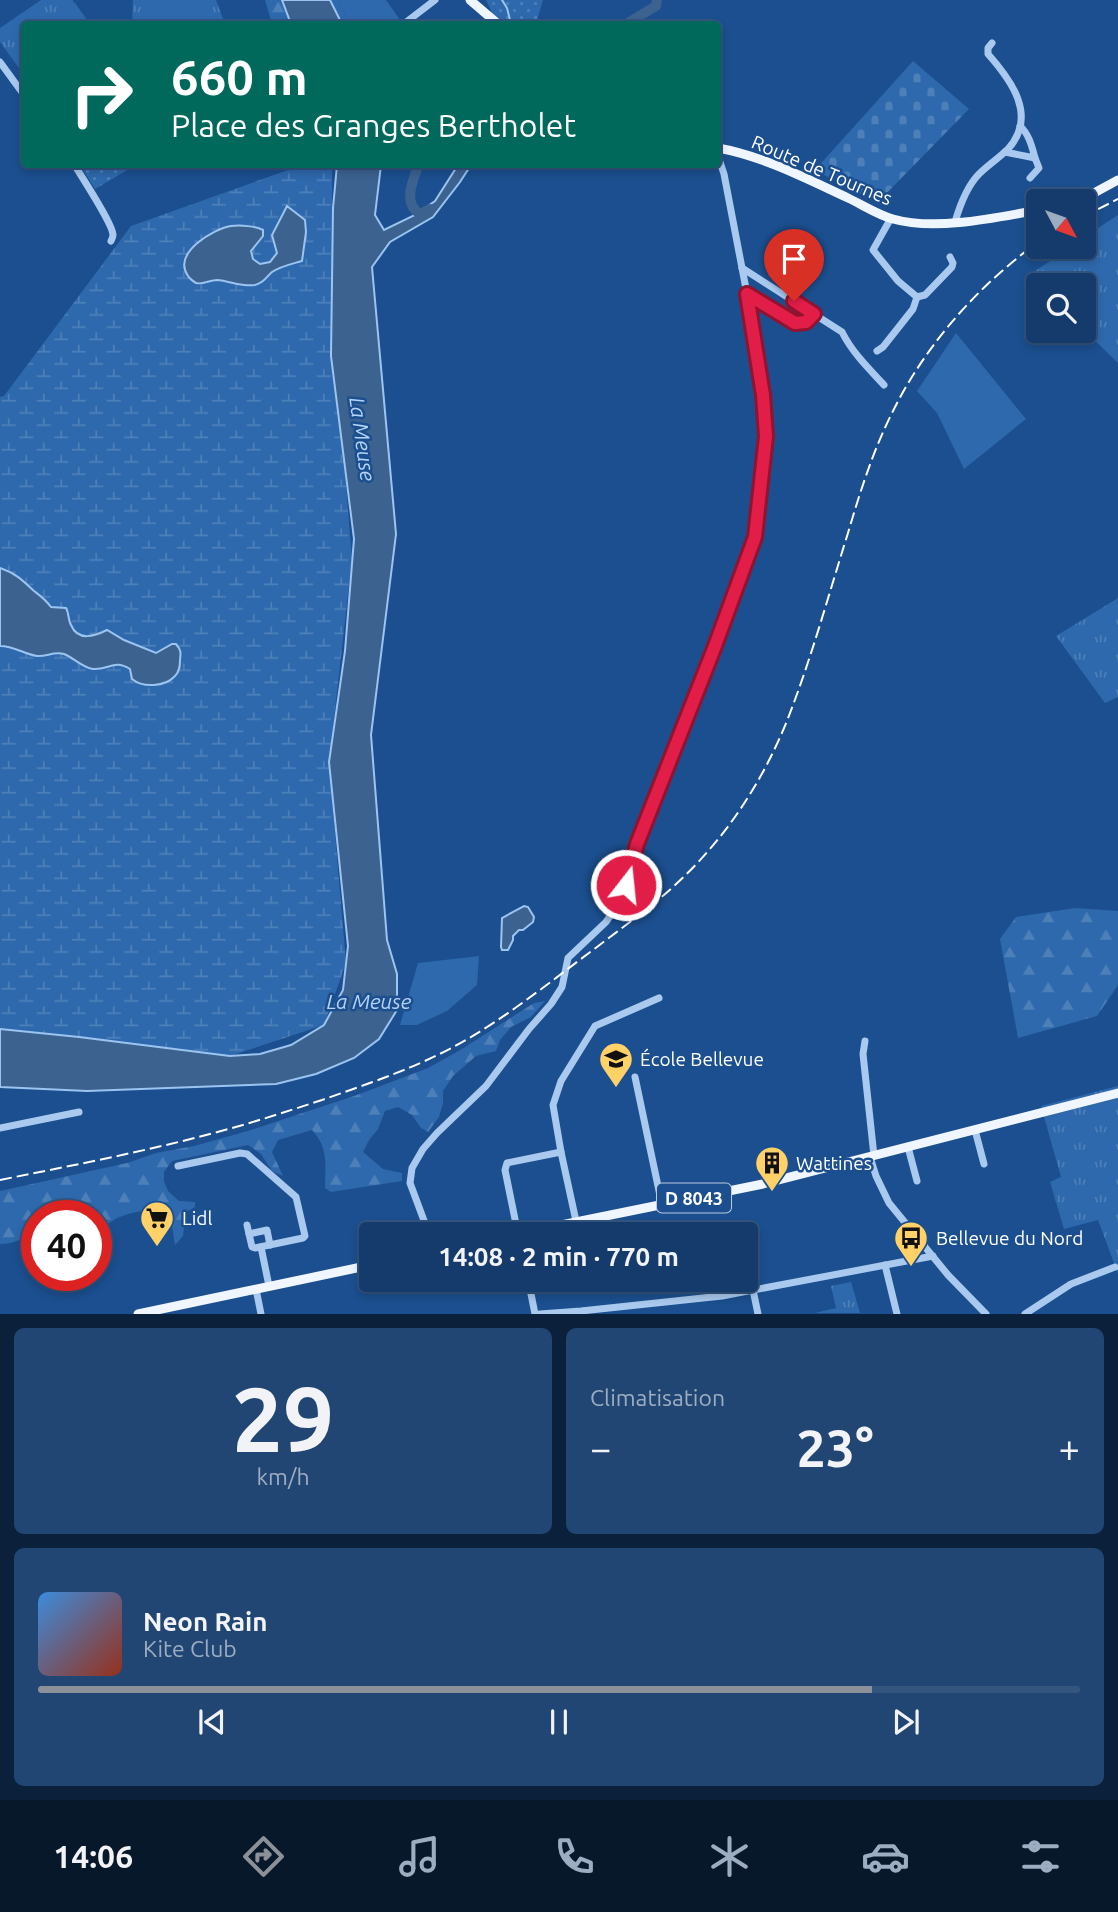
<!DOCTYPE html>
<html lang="fr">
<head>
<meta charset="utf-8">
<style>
	:root { --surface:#143b6b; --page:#214673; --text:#f1f3f6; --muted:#9dadc1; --line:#33557e; --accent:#8c9099 }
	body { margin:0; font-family:Ubuntu,sans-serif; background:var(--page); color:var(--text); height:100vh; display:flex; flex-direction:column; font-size:26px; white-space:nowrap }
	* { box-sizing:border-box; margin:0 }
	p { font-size:23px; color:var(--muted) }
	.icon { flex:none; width:38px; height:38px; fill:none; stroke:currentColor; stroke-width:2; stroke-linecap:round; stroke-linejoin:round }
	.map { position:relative; height:1314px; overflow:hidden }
	.side { display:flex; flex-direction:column; gap:14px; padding:14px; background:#0b203b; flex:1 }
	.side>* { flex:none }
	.hud { position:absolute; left:21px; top:21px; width:700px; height:147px; border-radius:7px; box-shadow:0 4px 10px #0003,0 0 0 2px var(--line); background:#00695c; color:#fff; overflow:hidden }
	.needle { width:46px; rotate:131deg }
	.tools { position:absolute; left:1026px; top:189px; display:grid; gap:14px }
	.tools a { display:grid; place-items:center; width:70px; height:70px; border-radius:7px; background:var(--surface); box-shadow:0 4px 10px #0003,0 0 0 2px var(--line); font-size:35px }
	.speed { position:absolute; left:21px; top:1200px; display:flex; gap:14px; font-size:35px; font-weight:700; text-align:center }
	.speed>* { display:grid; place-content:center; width:91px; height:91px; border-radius:50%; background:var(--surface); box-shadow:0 4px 10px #0003,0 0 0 2px var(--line); line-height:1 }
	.speed .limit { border:10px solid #d22; background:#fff; color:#111 }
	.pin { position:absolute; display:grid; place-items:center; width:60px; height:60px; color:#fff; margin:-72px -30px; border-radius:50% 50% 50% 0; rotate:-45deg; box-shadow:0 0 7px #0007 }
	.pin .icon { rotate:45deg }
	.me { position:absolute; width:77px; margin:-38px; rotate:16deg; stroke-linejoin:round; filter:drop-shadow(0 0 5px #0008) }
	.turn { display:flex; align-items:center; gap:24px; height:147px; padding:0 35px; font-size:32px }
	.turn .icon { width:91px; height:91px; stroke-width:2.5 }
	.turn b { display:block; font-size:49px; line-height:60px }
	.big { font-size:52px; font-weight:700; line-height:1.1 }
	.side .tile { flex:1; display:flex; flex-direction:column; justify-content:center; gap:10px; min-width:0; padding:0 24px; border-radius:10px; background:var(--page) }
	.side .dial { align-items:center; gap:0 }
	.dial b { font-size:91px; line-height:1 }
	.song { display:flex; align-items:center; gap:21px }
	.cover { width:84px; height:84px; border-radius:10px; background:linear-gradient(135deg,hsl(210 70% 55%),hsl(10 70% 35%)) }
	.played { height:7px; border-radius:4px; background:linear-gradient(90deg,var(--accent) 80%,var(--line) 80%) }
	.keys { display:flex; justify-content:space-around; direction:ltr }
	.heat { display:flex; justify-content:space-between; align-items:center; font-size:38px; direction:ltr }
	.side .tiles { flex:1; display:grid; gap:14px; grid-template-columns:1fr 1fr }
	.tile:last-child { grid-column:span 2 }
	.trip { position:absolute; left:359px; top:1222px; width:399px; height:70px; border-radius:7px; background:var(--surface); box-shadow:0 4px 10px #0003,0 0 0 2px var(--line); font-weight:700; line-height:70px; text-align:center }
	.tabs { display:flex; height:112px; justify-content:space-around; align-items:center; background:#08182b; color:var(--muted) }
	.tabs .icon { width:49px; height:49px }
	.tabs .selected { color:var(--accent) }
	.tabs b { font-size:32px; color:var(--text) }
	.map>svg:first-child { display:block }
	.grass { fill:url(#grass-tufts) }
	.forest { fill:url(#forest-firs) }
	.wetland { fill:url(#wetland-marsh) }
	.cemetery { fill:url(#cemetery-stones) }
	.park { fill:#2e69ad }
	.garden { fill:url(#garden-dots) }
	.water { fill:#3c6290; stroke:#9cc4f0; stroke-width:2 }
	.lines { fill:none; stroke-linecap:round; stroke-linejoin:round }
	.stream { stroke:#9cc4f0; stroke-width:2 }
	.river { stroke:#3c6290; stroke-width:10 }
	.minor { stroke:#a9c9ee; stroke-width:7 }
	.major { stroke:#f0f6ff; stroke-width:9 }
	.rail { stroke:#fff; stroke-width:2; stroke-dasharray:12 5; stroke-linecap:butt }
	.route-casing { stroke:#92132f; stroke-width:18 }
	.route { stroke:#e11d48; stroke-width:12 }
	.labels { text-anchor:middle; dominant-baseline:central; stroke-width:5; stroke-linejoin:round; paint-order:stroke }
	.shield { fill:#1b4f8f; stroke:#bbcadd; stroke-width:2 }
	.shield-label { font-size:18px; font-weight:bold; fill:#fff }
	.street-label { font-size:19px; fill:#fff; stroke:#1b4f8f }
	.poi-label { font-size:19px; fill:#fff; stroke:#1b4f8f; text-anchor:start }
	.water-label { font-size:21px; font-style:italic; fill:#b5d3f5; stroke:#1b4f8f }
</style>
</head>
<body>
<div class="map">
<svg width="1118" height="1314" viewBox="0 0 1118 1314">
	<defs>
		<pattern id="grass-tufts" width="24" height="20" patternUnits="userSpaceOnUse" patternTransform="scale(1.75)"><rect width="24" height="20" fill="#2e69ad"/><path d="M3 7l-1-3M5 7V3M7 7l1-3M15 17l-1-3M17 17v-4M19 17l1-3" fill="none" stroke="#4d80b9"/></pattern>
		<pattern id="forest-firs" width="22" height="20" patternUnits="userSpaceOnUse" patternTransform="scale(1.75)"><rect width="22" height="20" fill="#2e69ad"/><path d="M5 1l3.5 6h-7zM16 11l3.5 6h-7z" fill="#4d80b9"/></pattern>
		<pattern id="wetland-marsh" width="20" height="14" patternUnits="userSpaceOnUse" patternTransform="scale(1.75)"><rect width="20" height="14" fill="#2e69ad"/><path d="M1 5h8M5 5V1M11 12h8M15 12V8" fill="none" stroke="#4d80b9"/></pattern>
		<pattern id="cemetery-stones" width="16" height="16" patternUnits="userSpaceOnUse" patternTransform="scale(1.75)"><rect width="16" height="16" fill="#2e69ad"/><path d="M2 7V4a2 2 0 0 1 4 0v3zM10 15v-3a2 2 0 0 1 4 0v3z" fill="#4d80b9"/></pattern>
		<pattern id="garden-dots" width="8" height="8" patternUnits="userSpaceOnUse" patternTransform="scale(1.75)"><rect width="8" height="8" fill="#2e69ad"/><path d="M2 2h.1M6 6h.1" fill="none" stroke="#4d80b9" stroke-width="1.8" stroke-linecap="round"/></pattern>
	</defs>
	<rect width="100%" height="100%" fill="#1b4f8f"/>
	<g class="grass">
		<path d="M41 0H73V2L75 3 90 24H24V75L0 42V28Z"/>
		<path d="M133 0H216L225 24H132Z"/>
		<path d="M1118 215V363L1083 329V285H1040L1029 275 1071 247H1083V238Z"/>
		<path d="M1118 598V697L1105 703 1056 636Z"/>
		<path d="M1118 1086V1274L1098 1220 1064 1229 1050 1182 1061 1177 1041 1106Z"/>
		<path d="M851 1282 860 1313H815L836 1308 831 1286Z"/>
	</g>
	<g class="forest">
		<path d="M265 0H282L292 24H272Z"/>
		<path d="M330 0H339L349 24H342Z"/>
		<path d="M1075 908 1118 911V985L1097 1016 1018 1038 1000 939 1016 917Z"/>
		<path d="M545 1001 531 1017 511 1027 500 1040 496 1051 476 1056 453 1076 443 1091V1103L439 1117 428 1132 421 1128 412 1115 398 1107 385 1111 378 1129 369 1140 363 1152 383 1169 402 1173V1181L331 1192 325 1188C325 1165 329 1148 312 1130L278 1140 272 1152 283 1176 272 1171 261 1154 248 1145 172 1161 164 1172V1181L168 1191 179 1201 195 1202V1207L186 1212 181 1218 184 1228 183 1236 175 1245 170 1214C153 1208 134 1211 117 1218 110 1222 105 1227 96 1229V1216H37V1235C21 1237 16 1244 0 1244V1191L127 1163 156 1153 194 1146 248 1131 357 1095 428 1068 462 1049 534 1003Z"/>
	</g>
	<path class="wetland" d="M302 165H332V283L334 384 344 460 352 559 329 762 346 963 324 1025 230 1056 35 1032 0 1030V397L4 396 131 226Z"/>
	<path class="cemetery" d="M913 61 969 109 877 203 859 193 860 192 855 187 852 190 815 170Z"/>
	<g class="park">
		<path d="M144 0H207L218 24H154Z"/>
		<path d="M339 0H386L403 24H349Z"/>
		<path d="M956 333 1026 419 964 469 937 413 917 391Z"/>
		<path d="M479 956 477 985 447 1011 417 1025H400L418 963Z"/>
	</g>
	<g class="garden">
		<path d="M486 0H543L536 24H482L492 13Z"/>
		<path d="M81 165 136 164V165L95 189 80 165Z"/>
	</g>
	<g class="water">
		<path d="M282 0H330L342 24H291Z"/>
		<path d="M337 165H381L375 215 384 230 415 215 435 201 458 165H471L460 182 433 217 390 242 372 267 396 534 371 735 387 940 397 974V1010L379 1039 354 1058 316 1074 276 1084 87 1091 0 1087V1029L79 1037 230 1056 260 1054 291 1045 324 1025 343 990 348 946 329 762 345 651 354 539 331 356 333 208Z"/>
		<path d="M287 206 305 220 306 232 302 261C292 264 281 266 272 272 266 277 264 283 255 285 242 287 230 281 217 280 210 280 202 285 196 283 194 282 189 278 188 276 172 253 213 229 231 226 241 225 255 226 263 230V236L251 251 253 259 260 264 270 262 277 253 272 235Z"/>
		<path d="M0 568C17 574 22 580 34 591 42 597 45 599 51 607L66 608C69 613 68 620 71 625 78 642 95 636 107 630L124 640 156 653 172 644H176C181 650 181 652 180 660 180 665 180 671 175 676 165 687 143 688 132 679L130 669C114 659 109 670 93 669 83 668 74 658 64 654 54 651 46 657 37 656 24 654 14 646 0 646Z"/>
		<path d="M524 906 528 907 534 917 533 922 523 930H519L513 936V940L508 950H502L501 947 502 918Z"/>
	</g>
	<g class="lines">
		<path class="stream" d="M502 0 507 8 511 24"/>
		<g class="river">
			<path d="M626 24 656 6 657 0"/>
			<path d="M419 164C413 180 402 203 420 214L430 209"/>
		</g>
		<g class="minor">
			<path d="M405 23 435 0"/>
			<path d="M0 62 24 95"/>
			<path d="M1005 152 1035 158C1032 147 1029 134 1020 126"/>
			<path d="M74 164C81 176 113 224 113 235 113 237 112 239 111 241"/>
			<path d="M1030 178 1039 168 1035 158"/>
			<path d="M891 218 873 250 898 281 917 297 925 295 952 267 953 263 950 257"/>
			<path d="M955 222C960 205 967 186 979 174 988 165 999 158 1008 149 1038 116 1011 80 988 54V48L992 43"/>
			<path d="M742 268 842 332C852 352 868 368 884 385"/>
			<path d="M747 294 795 323 806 322 814 314"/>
			<path d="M877 351 883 347 913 309 917 297"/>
			<path d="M865 1041 863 1054 874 1156"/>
			<path d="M635 1077 662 1205"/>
			<path d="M0 1128 79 1112"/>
			<path d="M975 1130 984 1164"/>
			<path d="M908 1147 917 1181"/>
			<path d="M870 1157 876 1176 889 1203 948 1275 986 1314"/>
			<path d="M178 1166 240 1153 247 1154 296 1197 305 1236 303 1238 255 1248 252 1247 247 1225"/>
			<path d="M576 1221 561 1152 553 1105 561 1081 595 1026 659 998"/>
			<path d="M249 1234 267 1230 270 1245"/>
			<path d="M429 1234 410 1183 412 1168 423 1149 437 1133 486 1086 529 1029 551 1004 562 987 568 958 606 922 619 903 637 844 715 646 755 537 766 436 763 395 747 294 724 174 718 156"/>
			<path d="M518 1234 505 1170 507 1163 561 1152"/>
			<path d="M261 1247 269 1286"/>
			<path d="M885 1265 897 1314"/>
			<path d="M528 1279 535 1314"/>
			<path d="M256 1289 261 1314"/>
			<path d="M753 1290 758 1314"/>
			<path d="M540 1314 581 1311 722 1296 933 1256"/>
			<path d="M1025 1314 1071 1284 1115 1267"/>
		</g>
		<g class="major">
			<path d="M470 0 498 24"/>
			<path d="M718 148C763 156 807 179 848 198 863 205 878 215 893 219 935 231 995 218 1038 210"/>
			<path d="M1075 201 1094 193 1118 180"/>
			<path d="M517 1234 763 1184 1118 1093"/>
			<path d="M138 1314 371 1265"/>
		</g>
		<g class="rail">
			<path d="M1083 217 1118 199"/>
			<path d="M0 1180C74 1165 148 1151 221 1131 255 1122 288 1111 322 1100 367 1084 413 1069 455 1046 505 1019 551 981 597 947 623 927 650 908 674 886 728 837 768 774 793 705 814 649 830 590 848 533 860 492 873 451 892 413 926 344 977 287 1038 242"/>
		</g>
	</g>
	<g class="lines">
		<g class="route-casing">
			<path id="route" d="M626 885 637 844 715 646 755 537 766 436 763 395 747 294 795 323 806 322 814 314 794 301"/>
		</g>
		<use href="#route" class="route"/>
	</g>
	<defs>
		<g id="school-pin" transform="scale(1.75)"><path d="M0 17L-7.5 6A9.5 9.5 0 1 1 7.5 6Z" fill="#ffd166" stroke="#1b4f8f"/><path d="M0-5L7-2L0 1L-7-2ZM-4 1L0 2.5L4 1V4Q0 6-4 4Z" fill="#111"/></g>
		<g id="building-pin" transform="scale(1.75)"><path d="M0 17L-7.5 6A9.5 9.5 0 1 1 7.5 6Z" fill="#ffd166" stroke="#1b4f8f"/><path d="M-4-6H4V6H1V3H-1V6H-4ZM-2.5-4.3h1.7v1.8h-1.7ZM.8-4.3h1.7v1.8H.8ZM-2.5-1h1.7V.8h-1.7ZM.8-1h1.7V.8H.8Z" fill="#111"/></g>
		<g id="supermarket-pin" transform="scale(1.75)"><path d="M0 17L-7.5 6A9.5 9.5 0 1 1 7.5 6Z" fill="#ffd166" stroke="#1b4f8f"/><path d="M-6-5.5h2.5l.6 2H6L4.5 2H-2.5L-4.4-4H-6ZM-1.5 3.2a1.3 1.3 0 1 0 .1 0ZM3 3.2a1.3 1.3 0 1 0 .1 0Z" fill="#111"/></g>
		<g id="bus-pin" transform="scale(1.75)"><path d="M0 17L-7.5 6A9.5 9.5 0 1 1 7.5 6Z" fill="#ffd166" stroke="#1b4f8f"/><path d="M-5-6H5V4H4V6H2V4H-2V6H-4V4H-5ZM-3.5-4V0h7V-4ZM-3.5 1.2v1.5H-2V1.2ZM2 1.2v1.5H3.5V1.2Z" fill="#111"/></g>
	</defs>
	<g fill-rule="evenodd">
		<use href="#school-pin" x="616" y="1059"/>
		<use href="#building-pin" x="772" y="1163"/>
		<use href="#supermarket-pin" x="157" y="1218"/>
		<use href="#bus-pin" x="911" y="1238"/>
	</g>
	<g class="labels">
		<rect class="shield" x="657" y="1183.5" width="74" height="29" rx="5"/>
		<g class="shield-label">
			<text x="694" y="1198">D 8043</text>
		</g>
		<g class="street-label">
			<text transform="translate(822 170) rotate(23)">Route de Tournes</text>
		</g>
		<g class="poi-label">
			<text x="640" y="1059">École Bellevue</text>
			<text x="796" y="1163">Wattines</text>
			<text x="182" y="1218">Lidl</text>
			<text x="936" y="1238">Bellevue du Nord</text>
		</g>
		<g class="water-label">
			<text transform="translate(363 439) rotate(82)">La Meuse</text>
			<text x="369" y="1001">La Meuse</text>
		</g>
	</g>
</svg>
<div class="tools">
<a><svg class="needle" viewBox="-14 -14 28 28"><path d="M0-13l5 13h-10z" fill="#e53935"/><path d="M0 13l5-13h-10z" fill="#9dadc1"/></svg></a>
<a><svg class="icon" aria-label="search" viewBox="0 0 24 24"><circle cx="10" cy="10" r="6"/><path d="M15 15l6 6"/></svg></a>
</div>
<div class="speed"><div class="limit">40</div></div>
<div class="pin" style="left:794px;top:301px;background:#d93025"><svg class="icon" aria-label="arrive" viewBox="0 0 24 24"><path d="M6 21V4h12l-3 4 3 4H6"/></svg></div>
<svg class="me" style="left:626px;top:885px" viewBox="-20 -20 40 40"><circle r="17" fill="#e11d48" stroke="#fff" stroke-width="3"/><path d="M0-11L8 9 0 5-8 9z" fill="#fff"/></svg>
<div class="trip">14:08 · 2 min · 770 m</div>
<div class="hud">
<div class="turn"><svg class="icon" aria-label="right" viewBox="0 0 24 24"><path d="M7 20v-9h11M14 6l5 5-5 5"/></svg><div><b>660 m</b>Place des Granges Bertholet</div></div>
</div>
</div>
<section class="side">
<div class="tiles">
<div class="tile dial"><b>29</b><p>km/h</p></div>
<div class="tile"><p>Climatisation</p>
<div class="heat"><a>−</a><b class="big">23°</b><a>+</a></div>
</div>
<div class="tile">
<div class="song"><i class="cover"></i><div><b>Neon Rain</b><p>Kite Club</p></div></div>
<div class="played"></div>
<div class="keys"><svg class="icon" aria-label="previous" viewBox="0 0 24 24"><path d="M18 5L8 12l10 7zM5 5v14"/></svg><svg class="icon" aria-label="pause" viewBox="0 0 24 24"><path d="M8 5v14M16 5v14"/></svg><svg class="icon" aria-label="next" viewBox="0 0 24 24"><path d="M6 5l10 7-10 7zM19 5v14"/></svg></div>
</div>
</div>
</section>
<nav class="tabs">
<b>14:06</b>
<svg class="icon selected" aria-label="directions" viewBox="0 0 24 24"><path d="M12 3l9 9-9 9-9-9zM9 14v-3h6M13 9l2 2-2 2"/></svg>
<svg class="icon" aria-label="music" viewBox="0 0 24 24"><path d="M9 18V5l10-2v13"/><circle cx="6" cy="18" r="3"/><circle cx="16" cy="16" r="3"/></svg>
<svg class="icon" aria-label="phone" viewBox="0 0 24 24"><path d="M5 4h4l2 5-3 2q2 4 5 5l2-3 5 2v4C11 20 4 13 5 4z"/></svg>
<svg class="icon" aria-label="climate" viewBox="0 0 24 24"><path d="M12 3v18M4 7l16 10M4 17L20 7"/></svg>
<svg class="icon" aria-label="car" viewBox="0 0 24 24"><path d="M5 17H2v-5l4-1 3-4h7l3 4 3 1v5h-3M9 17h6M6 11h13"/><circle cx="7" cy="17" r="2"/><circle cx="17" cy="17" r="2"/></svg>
<svg class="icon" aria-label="filters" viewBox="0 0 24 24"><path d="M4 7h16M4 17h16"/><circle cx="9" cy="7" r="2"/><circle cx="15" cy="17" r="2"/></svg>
</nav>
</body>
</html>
